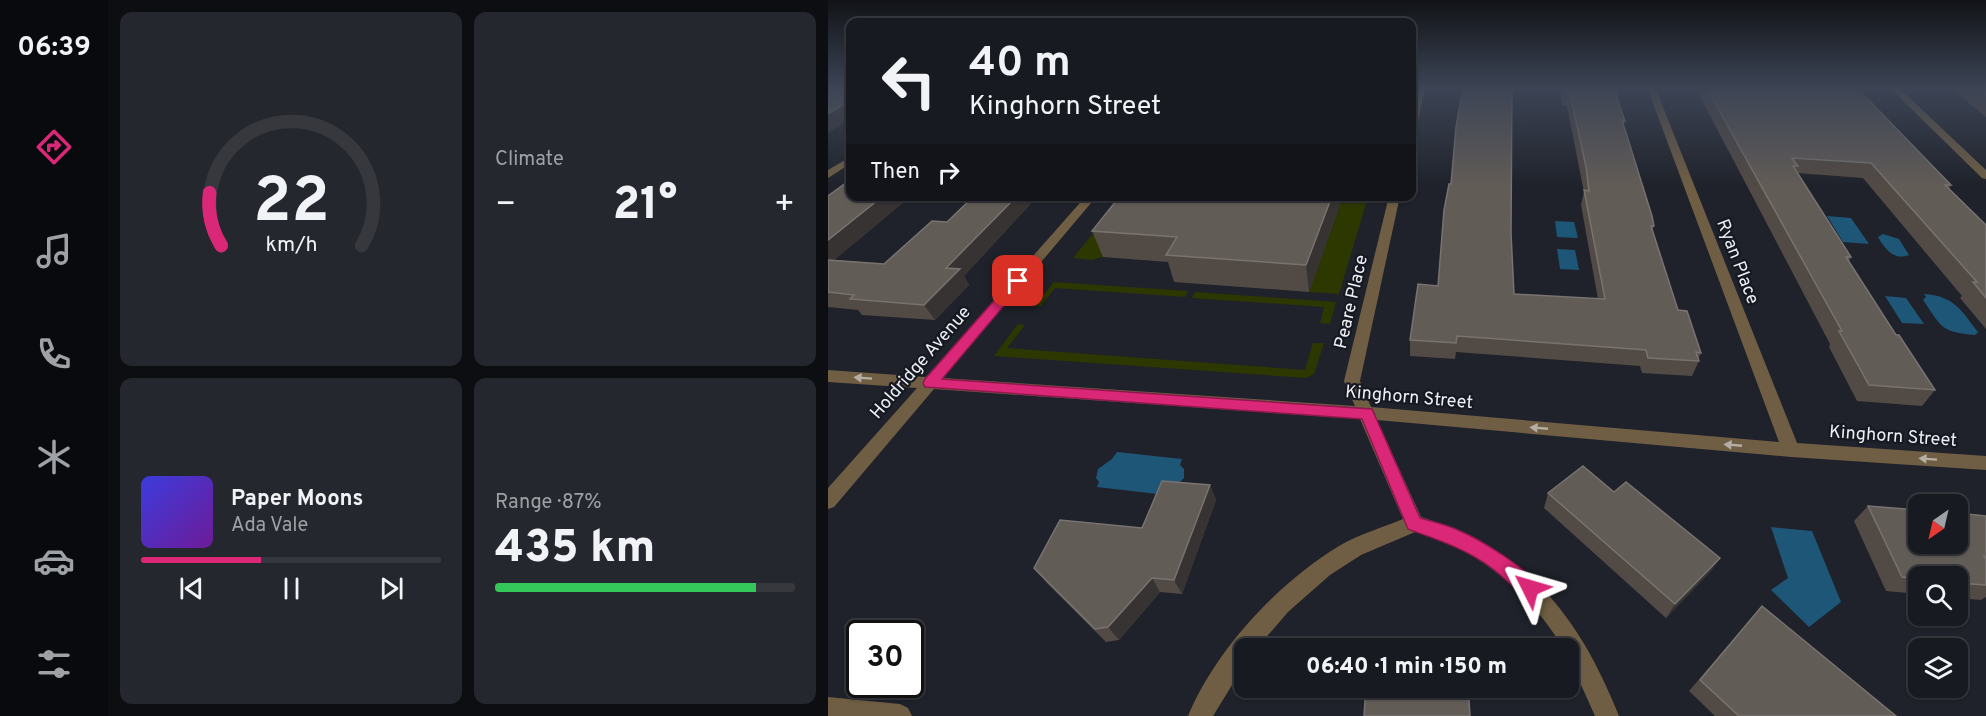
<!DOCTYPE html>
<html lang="en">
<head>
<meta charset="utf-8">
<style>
	:root { --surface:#171a20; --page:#24272d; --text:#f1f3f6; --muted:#9ea1a5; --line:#36383e; --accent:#db2777 }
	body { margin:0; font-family:Overpass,sans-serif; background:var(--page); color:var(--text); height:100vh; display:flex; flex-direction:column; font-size:22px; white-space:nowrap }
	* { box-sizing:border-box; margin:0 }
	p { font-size:20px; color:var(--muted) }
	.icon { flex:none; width:33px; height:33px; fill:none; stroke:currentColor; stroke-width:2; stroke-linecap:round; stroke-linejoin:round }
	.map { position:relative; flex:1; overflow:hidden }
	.panel { display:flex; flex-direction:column; gap:12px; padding:12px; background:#0d0e12; width:720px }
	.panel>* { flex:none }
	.banner { position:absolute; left:18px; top:18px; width:570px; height:183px; border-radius:12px; box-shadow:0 2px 4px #0004,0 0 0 2px var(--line); background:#171a20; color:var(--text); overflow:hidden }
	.needle { width:39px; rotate:214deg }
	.fabs { position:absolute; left:1080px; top:494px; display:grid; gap:12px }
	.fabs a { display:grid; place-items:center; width:60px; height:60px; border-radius:12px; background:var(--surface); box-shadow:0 2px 4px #0004,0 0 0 2px var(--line); font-size:30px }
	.speed { position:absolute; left:18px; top:620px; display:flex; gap:12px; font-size:30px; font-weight:700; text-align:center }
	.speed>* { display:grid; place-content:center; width:78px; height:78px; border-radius:50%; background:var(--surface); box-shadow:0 2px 4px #0004,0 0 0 2px var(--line); line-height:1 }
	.speed .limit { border:3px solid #111; border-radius:9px; background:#fff; color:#111 }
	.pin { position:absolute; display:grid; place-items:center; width:51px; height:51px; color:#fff; margin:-26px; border-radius:12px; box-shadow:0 3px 9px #0006 }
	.me { position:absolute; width:66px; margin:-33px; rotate:310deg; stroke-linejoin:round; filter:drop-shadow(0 0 4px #0008) }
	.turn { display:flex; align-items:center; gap:21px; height:126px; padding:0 24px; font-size:27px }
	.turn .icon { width:78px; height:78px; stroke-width:2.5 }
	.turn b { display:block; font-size:42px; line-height:51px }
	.then { display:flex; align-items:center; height:57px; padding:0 24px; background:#0003; gap:12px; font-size:22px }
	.big { font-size:45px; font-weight:800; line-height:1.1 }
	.panel .tile { flex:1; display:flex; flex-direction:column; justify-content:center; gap:9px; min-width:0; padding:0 21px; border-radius:12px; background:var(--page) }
	.panel .dial { align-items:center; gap:0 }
	.dial svg { height:156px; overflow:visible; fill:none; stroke:var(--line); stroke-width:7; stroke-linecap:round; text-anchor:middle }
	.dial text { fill:var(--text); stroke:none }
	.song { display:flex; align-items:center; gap:18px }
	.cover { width:72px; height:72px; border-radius:9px; background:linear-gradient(135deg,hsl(240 70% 55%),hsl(280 70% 35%)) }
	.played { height:6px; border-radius:3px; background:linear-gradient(90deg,var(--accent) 40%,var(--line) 40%) }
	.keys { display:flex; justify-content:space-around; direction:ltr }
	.heat { display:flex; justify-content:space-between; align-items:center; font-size:33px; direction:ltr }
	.charge { height:9px; border-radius:4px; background:linear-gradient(90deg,#34c759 87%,var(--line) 0) }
	.panel .tiles { flex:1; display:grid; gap:12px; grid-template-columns:repeat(2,1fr) }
	.trip { position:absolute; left:406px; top:638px; width:345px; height:60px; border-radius:12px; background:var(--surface); box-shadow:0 2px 4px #0004,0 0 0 2px var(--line); font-weight:800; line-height:60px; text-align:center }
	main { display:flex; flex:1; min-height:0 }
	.tabs { display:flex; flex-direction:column; width:108px; justify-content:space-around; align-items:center; background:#090a0d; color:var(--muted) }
	.tabs .icon { width:42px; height:42px }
	.tabs .on { color:var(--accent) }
	.tabs b { font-size:27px; color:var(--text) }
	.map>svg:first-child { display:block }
	.green { fill:#2c3800 }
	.water { fill:#1e5677 }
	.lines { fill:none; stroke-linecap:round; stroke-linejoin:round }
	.street { fill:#6f5e44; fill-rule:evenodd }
	.wall { fill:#524a44 }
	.shaded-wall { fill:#363332 }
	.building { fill:#625c57; stroke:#787370; stroke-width:1.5 }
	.oneway { fill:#b4aea5 }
	.route { fill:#db2777; stroke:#8e194d; stroke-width:1.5 }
	.labels { text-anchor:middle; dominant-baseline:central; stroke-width:4.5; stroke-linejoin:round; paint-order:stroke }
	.street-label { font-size:18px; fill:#edeff5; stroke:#161921 }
</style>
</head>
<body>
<main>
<nav class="tabs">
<b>06:39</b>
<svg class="icon on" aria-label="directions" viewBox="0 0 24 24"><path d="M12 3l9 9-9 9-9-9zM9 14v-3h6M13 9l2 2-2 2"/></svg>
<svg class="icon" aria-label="music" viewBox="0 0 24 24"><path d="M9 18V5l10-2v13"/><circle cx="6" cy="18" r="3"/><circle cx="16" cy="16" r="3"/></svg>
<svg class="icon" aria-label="phone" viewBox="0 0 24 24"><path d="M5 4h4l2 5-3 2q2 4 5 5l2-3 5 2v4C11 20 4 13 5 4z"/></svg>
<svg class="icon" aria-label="climate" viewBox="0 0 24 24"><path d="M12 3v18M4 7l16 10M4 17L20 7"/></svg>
<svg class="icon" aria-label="car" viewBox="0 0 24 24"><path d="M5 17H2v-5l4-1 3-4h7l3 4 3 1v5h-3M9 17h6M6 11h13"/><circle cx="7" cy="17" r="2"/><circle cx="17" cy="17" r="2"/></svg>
<svg class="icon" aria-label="filters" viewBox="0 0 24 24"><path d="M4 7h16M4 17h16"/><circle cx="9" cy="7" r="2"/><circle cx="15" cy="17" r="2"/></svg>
</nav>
<section class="panel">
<div class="tiles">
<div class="tile dial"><svg viewBox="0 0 100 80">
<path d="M14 69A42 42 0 1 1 86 69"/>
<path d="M14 69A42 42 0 0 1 8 42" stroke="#db2777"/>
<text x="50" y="56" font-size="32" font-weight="700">22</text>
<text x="50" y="72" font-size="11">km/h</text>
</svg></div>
<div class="tile"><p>Climate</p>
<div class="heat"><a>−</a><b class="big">21°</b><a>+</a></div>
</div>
<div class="tile">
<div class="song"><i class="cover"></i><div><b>Paper Moons</b><p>Ada Vale</p></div></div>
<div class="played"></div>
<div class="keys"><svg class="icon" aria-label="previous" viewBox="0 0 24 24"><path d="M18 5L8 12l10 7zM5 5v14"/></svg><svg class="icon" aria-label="pause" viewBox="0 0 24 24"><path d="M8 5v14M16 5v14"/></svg><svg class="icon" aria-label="next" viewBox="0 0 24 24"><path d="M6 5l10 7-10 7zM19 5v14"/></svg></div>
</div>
<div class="tile"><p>Range · 87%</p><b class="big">435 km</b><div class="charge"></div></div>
</div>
</section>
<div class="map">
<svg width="1158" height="716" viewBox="0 0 1158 716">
	<rect width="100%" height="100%" fill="#1f222a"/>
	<g class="green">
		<path d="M295 197H321L275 257 264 260 245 258Z"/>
		<path d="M515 197H540L511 294 481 292Z"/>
		<path d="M226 282 360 291 357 297 227 288 213 306H206Z"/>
		<path d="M367 292 508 302 502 324 492 323 496 307 364 298Z"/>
		<path d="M190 324 197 325 179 348 477 370 485 343H496L486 374 478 378 166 356Z"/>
	</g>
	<g class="water">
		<path d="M999 216 1023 218 1041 244 1015 242Z"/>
		<path d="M727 221 746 222 750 238 729 237Z"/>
		<path d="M1055 234 1071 239 1081 255C1066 261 1057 249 1050 237Z"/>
		<path d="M729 249 747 250 751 270 732 269Z"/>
		<path d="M1096 294C1126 296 1133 310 1150 332L1147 335C1112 332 1114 327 1095 300L1098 297Z"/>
		<path d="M1057 296 1078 298 1096 324 1074 323Z"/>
		<path d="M289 452 354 459 352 465 356 469V478L338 495 269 487 271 482 268 478 270 469 284 459Z"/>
		<path d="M943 527 984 531 1013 602 981 627 943 590 960 578Z"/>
	</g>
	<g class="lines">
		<g class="street">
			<path d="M589 87H597L589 127 584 130V109Z"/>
			<path d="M819 87H827L969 443 1158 456V470L963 457 549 420 593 517C699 549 751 616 791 716H767L741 658V648H735C709 604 665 562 618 542 608 537 597 535 587 532L533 555 502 575 460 612 429 648H417V664L385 716H360C388 649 450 583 511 546 531 534 554 528 575 519L532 419 106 389 6 507 0 509V488L89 388 0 382V370L98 377 258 196H269L115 378 527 406 516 381 561 196H572L532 381 543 407 951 442Z"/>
			<path d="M1061 87H1070L1158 170V179L1154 178Z"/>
			<path d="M22 157V164L0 178V170Z"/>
			<path d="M0 697 72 704 80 708 84 716H0Z"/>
		</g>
	</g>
	<g class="wall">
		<path d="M731 87H788L791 95 790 99 797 121 796 125 826 226 824 231 850 310 873 353 870 359 871 361 864 376 814 373 812 366 628 352 627 359 582 356V340L610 286 683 233 686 294 770 299 753 205 756 192 754 182 739 106H734Z"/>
		<path d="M867 87H1028L1123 185 1121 189 1158 225V329L1132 298 1134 296 1035 178 969 173 1023 257 1021 261 1068 335 1107 390 1094 406 1029 401 1001 347 1002 344Z"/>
		<path d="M1121 87H1158V117Z"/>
		<path d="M0 196H83L6 260 56 264 119 222 146 196H210L136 276 141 285 107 320 34 315 30 310 0 307Z"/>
		<path d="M292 196H515L481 292 346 282 340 262 275 257 264 231Z"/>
		<path d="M382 485 388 500 354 594 332 592 291 640 278 642 218 582 206 568 314 528Z"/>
		<path d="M786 492 892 558 882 572 838 618 716 508 720 493Z"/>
		<path d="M1040 506 1158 516V597L1153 600 1130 598V576H1090V594L1058 591 1026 521Z"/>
		<path d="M934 606 1068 716H887L861 691Z"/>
	</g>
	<g class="shaded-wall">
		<path d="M22 101V119L0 133V114Z"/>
		<path d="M55 196H83L0 265V240Z"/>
		<path d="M189 196H210L136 276 141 285 107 320 96 305 118 268Z"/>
		<path d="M504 196H515L481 292 478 265Z"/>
		<path d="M382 485 388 500 354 594 346 580Z"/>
		<path d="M892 558 882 572 838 618 847 604Z"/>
		<path d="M324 578 332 592 291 640 280 627Z"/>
	</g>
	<g class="building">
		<path d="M0 87H22V101L0 114Z"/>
		<path d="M635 87H684L683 233 686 294 777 299 756 190 761 191 758 167 742 93H737L736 87H788L791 95H788L797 121 794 120 824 216 826 226H823L850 310 859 311 873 353 868 352 871 361 820 358 818 350 629 336 628 343 582 340 590 284 610 286 616 210 621 184H623L628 127Z"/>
		<path d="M878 87H1028L1123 185H1117L1158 225V298L1145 282H1149L1043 163 964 158 970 166H965L1023 257H1018L1068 335H1071L1107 390 1041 385 1011 331H1014Z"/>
		<path d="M1146 87H1158V96Z"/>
		<path d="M22 180V196H55L0 240V196Z"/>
		<path d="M146 196H189L118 268 132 269 96 305 22 299 26 295 0 292V260L56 264 104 221 119 222Z"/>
		<path d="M292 196H504L478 265 338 255 349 237 264 231Z"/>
		<path d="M755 466 786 492 798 482 892 558 847 604 720 493Z"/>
		<path d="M334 481 382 485 346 580 324 578 280 627 267 629 206 568 232 520 314 528Z"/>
		<path d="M1040 506 1090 510V543H1130V513L1158 516V557L1156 556 1158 560V585L1130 583V576H1090V579L1074 577Z"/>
		<path d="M934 606 1068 716H911L872 680Z"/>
		<path d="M538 687H640L642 716H536Z"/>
	</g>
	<defs><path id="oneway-solid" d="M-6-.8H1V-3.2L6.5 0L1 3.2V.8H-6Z" transform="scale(1.5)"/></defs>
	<g class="oneway">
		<use href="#oneway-solid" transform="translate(35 378) rotate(-176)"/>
		<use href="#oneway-solid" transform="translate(711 428) rotate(-175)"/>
		<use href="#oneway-solid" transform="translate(905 445) rotate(-175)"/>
		<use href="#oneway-solid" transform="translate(1100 459) rotate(-176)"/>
	</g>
	<linearGradient id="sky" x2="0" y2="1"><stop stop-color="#111317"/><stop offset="0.47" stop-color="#3c4455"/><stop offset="1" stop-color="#3c4455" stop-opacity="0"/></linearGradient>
	<rect width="1158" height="187" fill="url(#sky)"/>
	<path class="route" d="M190 277 196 281 195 283 114 379 544 409 592 518C606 522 620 525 632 531 651 539 703 570 711 588L708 594 702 597C687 591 677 578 665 569 639 549 610 540 580 529L534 419 97 387 95 383 97 379 186 278Z"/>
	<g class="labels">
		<g class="street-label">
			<text transform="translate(909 262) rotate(69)">Ryan Place</text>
			<text transform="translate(524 302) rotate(-77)">Peare Place</text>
			<text transform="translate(93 363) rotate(-49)">Holdridge Avenue</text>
			<text transform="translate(581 398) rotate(5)">Kinghorn Street</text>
			<text transform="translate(1065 437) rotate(4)">Kinghorn Street</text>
		</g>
	</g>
</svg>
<div class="fabs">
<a><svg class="needle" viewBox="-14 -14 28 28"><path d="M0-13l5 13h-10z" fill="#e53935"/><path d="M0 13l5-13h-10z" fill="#9ea1a5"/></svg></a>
<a><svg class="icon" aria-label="search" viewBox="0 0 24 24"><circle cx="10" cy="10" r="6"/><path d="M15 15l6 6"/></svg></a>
<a><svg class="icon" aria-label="layers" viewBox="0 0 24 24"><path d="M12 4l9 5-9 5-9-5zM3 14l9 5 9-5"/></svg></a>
</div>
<div class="speed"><div class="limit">30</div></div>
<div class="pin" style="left:190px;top:281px;background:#d93025"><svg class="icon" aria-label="arrive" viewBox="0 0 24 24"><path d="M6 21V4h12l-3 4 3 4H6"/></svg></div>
<svg class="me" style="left:702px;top:588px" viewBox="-20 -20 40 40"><path d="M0-17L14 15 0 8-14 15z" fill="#db2777" stroke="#fff" stroke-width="4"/></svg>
<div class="trip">06:40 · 1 min · 150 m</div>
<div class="banner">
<div class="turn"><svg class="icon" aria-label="left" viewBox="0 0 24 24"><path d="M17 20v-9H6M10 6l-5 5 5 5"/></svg><div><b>40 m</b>Kinghorn Street</div></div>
<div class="then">Then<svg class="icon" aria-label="right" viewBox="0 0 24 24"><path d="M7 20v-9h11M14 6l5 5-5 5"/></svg></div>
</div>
</div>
</main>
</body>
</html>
